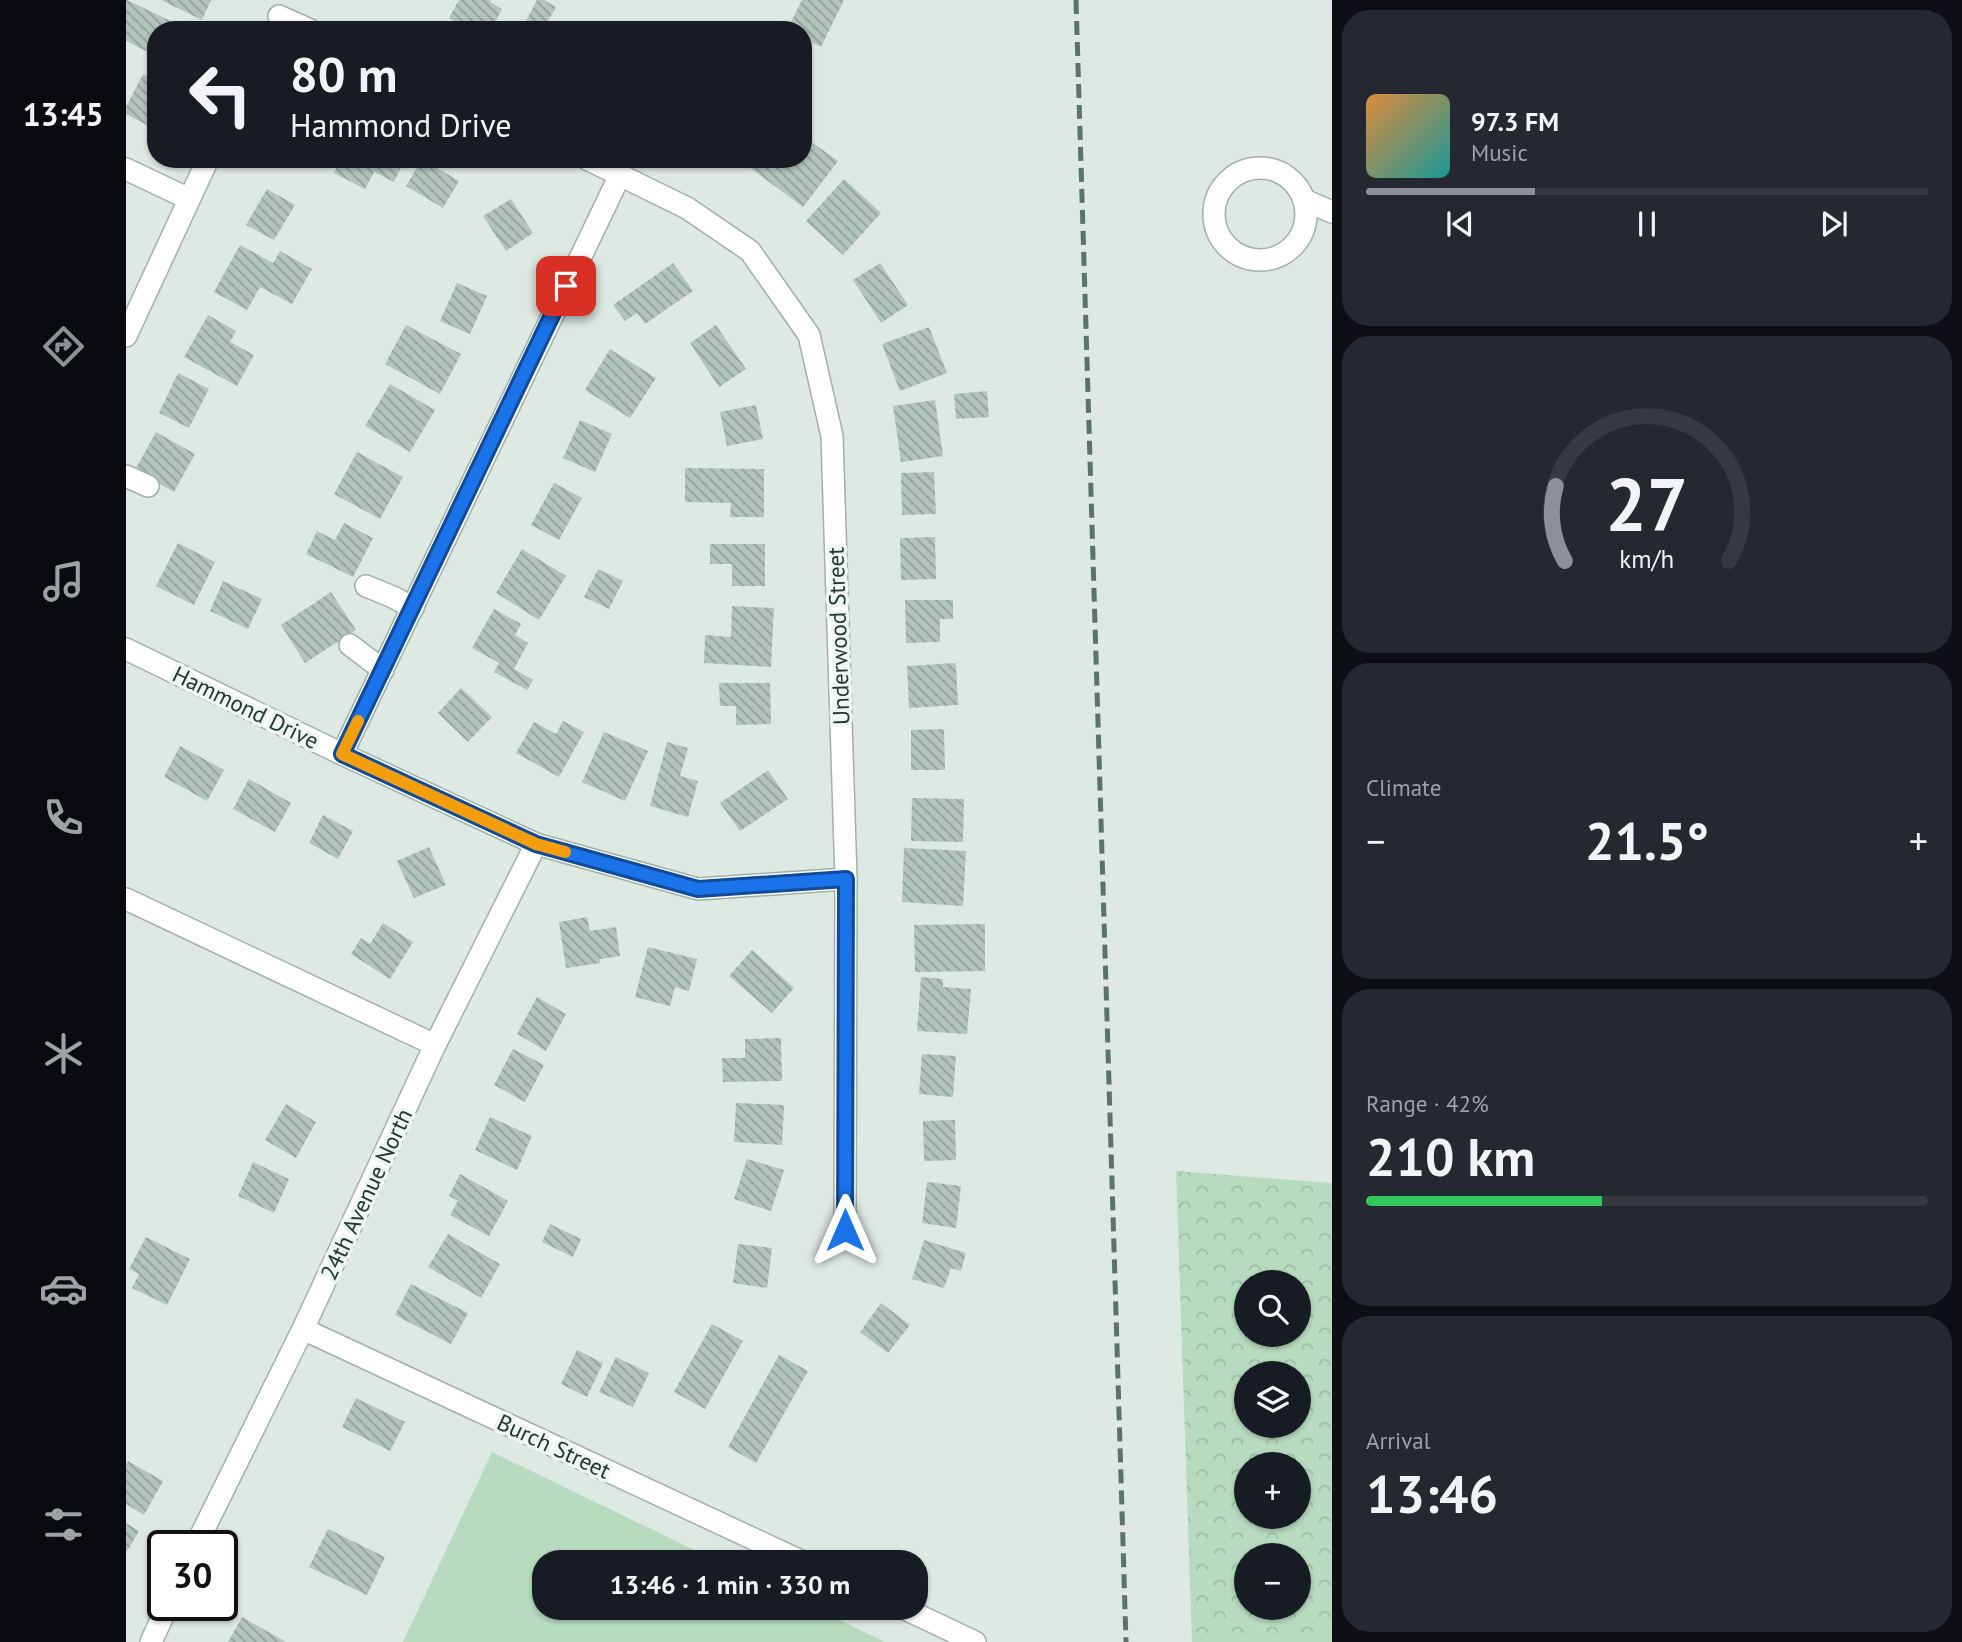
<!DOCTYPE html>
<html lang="en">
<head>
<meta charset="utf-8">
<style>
	:root { --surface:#171b24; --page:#242831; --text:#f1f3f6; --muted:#9ea1a6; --line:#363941; --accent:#8c9099 }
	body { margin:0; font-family:"PT Sans",sans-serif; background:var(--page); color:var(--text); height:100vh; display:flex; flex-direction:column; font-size:26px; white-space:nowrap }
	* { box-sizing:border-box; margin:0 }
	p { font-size:23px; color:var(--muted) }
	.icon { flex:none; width:38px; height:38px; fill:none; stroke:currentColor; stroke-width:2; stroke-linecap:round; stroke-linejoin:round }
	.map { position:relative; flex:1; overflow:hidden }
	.drawer { display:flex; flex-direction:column; gap:10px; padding:10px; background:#0d0f14; width:630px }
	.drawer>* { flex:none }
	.top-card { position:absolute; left:21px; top:21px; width:665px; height:147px; border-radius:28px; box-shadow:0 2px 5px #0004; background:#171b24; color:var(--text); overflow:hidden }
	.buttons { position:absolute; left:1108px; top:1270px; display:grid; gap:14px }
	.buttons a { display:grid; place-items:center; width:77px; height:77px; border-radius:50%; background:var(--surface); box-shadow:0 2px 5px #0004; font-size:35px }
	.speed { position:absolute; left:21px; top:1530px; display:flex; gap:14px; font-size:35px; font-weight:700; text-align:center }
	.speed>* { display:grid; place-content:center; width:91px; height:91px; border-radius:50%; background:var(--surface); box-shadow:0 2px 5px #0004; line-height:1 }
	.speed .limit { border:4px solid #111; border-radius:10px; background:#fff; color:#111 }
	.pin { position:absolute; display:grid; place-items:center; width:60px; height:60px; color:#fff; margin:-30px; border-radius:14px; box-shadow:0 4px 10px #0006 }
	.me { position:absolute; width:77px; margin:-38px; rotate:0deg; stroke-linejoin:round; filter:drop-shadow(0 0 5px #0008) }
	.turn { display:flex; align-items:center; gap:24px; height:147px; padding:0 28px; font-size:32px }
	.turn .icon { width:91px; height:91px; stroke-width:2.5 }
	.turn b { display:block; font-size:49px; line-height:60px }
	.big { font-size:52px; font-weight:800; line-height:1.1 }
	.drawer .card { flex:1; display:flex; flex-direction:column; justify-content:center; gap:10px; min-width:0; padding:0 24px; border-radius:28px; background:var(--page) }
	.drawer .dial { align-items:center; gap:0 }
	.dial svg { height:182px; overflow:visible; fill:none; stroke:var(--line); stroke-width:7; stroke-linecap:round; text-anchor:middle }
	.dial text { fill:var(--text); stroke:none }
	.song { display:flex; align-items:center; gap:21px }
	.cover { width:84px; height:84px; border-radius:10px; background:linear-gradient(135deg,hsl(30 70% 55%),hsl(180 70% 35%)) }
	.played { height:7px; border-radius:4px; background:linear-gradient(90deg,var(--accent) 30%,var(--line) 30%) }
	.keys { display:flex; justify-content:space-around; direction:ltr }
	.heat { display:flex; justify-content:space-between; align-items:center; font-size:38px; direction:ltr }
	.charge { height:10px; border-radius:5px; background:linear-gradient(90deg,#34c759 42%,var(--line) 0) }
	.trip { position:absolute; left:406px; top:1550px; width:396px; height:70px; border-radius:28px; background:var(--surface); box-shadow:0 2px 5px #0004; font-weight:800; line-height:70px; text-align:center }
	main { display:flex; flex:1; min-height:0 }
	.tab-bar { display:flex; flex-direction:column; width:126px; justify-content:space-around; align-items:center; background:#090b0e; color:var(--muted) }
	.tab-bar .icon { width:49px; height:49px }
	.tab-bar .selected { color:var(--accent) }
	.tab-bar b { font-size:32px; color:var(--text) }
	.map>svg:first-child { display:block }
	.forest { fill:url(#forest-crowns); fill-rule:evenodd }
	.park { fill:#b7dbbf }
	.building { fill:url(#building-back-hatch) }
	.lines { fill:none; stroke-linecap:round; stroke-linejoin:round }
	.minor-casing { stroke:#a1b0ab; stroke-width:24 }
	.minor { stroke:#fff; stroke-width:21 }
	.rail { stroke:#5a746c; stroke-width:5; stroke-dasharray:14 7; stroke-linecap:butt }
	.route-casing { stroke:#114b97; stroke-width:18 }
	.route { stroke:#1a73e8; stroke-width:12 }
	.slow { stroke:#f59e0b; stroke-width:12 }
	.labels { text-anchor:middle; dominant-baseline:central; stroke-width:7; stroke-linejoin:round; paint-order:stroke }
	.street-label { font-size:23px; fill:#203831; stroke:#eef6f2 }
</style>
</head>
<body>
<main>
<nav class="tab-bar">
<b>13:45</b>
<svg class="icon selected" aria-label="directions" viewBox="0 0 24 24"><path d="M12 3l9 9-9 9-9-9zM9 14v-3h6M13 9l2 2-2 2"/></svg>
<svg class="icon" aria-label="music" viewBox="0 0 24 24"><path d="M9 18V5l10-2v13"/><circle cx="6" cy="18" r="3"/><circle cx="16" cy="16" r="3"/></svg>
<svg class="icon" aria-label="phone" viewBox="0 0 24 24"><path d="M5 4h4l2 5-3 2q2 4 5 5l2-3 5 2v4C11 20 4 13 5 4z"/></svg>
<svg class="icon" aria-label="climate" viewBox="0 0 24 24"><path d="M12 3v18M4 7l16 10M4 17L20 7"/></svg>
<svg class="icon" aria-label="car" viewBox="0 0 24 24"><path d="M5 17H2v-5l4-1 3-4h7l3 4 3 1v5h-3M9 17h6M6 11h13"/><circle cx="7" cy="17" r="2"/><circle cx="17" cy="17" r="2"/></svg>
<svg class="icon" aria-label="filters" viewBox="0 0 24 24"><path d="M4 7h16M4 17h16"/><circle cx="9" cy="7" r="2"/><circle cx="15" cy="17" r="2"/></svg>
</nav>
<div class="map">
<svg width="1206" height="1642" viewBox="0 0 1206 1642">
	<defs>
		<pattern id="forest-crowns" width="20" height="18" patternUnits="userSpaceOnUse" patternTransform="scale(1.75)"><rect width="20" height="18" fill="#b7dbbf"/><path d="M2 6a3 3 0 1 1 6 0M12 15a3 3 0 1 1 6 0" fill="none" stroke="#9dbda5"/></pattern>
		<pattern id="building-back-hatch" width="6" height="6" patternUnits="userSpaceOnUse" patternTransform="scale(1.75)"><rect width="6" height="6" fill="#b3c4bd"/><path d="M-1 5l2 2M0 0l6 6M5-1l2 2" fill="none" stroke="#91a09a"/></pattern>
	</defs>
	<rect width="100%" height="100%" fill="#dee9e4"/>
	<path class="forest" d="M1050 1171 1206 1183V1642H1066ZM1120 1283H1172V1335H1120ZM1120 1374H1172V1426H1120ZM1120 1465H1172V1517H1120ZM1120 1556H1172V1608H1120Z"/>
	<path class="park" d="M366 1452 595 1563H418V1608H689L759 1642H277Z"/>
	<g class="building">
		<path d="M0 0H1L63 30H30V56L0 41Z"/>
		<path d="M35 0H85L76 20Z"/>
		<path d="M333 0H365L364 2 376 9 365 30H343L323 18Z"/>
		<path d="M411 0H418L430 7 419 26 425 30H395Z"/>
		<path d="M676 0H718L695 47 677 38V30H661Z"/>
		<path d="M17 74 30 81V130L0 114V107Z"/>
		<path d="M677 136 712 161 677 207 623 167 629 159H677Z"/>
		<path d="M215 159H279L268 182 248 172 239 189 208 173Z"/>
		<path d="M296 159 333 181 317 208 280 186Z"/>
		<path d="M718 179 755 213 717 255 680 221Z"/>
		<path d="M141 189 169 205 148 240 120 225Z"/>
		<path d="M385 199 407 233 380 251 357 216Z"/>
		<path d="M114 245 147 263 154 251 186 269 166 304 134 287 121 310 88 292Z"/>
		<path d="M547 263 567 291 519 324 511 313 499 321 487 305Z"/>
		<path d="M754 263 782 305 755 323 727 280Z"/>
		<path d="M331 283 361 296 344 334 314 321Z"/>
		<path d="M82 315 110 331 104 342 128 355 111 386 58 357Z"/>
		<path d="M280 325 335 354 314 394 259 364Z"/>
		<path d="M590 325 620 369 593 387 564 343Z"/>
		<path d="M803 327 821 373 774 391 756 344Z"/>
		<path d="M484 349 530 378 504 418 459 390Z"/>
		<path d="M52 373 83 389 63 428 33 413Z"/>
		<path d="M264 384 309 410 284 452 239 426Z"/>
		<path d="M861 391 863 417 830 419 828 394Z"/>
		<path d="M809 400 817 456 775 462 767 406Z"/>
		<path d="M630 405 637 439 601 446 594 412Z"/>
		<path d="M454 420 486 434 469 472 437 458Z"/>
		<path d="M30 432 69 454 48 492 9 470Z"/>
		<path d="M231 452 277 477 254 519 208 494Z"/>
		<path d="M559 468 638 469V517H604L605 503 559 502Z"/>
		<path d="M808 472 810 514 776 515 775 473Z"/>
		<path d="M428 483 456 498 433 540 405 525Z"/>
		<path d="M218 523 247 538 227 577 180 554 191 531 209 540Z"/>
		<path d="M809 537 810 579 775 580 774 538Z"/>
		<path d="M52 543 89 562 68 605 30 586Z"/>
		<path d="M584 544H639V586H606V564H584Z"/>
		<path d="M396 549 440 576 413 620 370 593Z"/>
		<path d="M472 569 497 581 483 609 458 597Z"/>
		<path d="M97 581 136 599 122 629 84 611Z"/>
		<path d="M205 592 230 630 179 663 155 625Z"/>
		<path d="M779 600H827V619H814V642L780 643Z"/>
		<path d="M606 606 648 608 645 667 578 663 579 635 605 637Z"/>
		<path d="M368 609 395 624 389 635 402 643 388 669 407 680 401 690 368 672 373 663 346 648Z"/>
		<path d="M830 663 832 705 783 708 781 666Z"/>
		<path d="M593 683H644L645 724 610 725V706H594Z"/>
		<path d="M335 688 366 717 342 742 312 713Z"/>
		<path d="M437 721 458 732 433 777 390 753 408 722 430 734Z"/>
		<path d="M818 729 819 770H785V730Z"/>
		<path d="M478 732 522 751 499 801 456 782Z"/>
		<path d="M541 742 562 748 554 776 572 781 562 817 524 806Z"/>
		<path d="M54 746 98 770 81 801 38 777Z"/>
		<path d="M642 770 662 799 614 831 594 803Z"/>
		<path d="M123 779 165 803 149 832 107 809Z"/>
		<path d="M786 798 838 799 837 842 785 841Z"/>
		<path d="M197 815 227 831 212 859 183 843Z"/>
		<path d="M303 847 320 885 288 898 271 861Z"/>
		<path d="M778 848 840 851 837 906 776 902Z"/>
		<path d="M461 917 464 931 490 927 494 956 474 959V963L440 968 433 922Z"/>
		<path d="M257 923 287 942 264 979 225 954 235 938 244 944Z"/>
		<path d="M859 924V971L789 972 788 925Z"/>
		<path d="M522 947 571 959 563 991 549 987 544 1006 509 997Z"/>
		<path d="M626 950 668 988 646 1013 603 976Z"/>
		<path d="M795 977 817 979V987L845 989 841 1034 791 1031Z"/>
		<path d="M411 997 440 1014 420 1051 391 1034Z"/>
		<path d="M655 1038 656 1081 597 1082 596 1058H619V1039Z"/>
		<path d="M387 1049 418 1065 399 1102 368 1085Z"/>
		<path d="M796 1054 830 1056 827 1097 793 1094Z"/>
		<path d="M610 1103 658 1105 656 1145 608 1142Z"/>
		<path d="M160 1104 190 1122 170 1158 139 1140Z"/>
		<path d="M364 1117 406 1136 391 1170 349 1150Z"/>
		<path d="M829 1120 830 1160 798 1161 797 1121Z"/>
		<path d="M621 1159 658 1170 645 1211 608 1199Z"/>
		<path d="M127 1162 163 1179 148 1213 112 1196Z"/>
		<path d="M334 1174 382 1201 363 1236 324 1215 332 1201 323 1196Z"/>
		<path d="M801 1182 835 1186 830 1228 796 1223Z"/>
		<path d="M424 1224 455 1239 447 1257 416 1242Z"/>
		<path d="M322 1234 374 1264 355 1298 302 1267Z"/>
		<path d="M20 1237 64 1259 41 1305 6 1288 13 1274 3 1269Z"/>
		<path d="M798 1240 840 1253 835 1271 825 1268 818 1288 786 1279Z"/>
		<path d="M612 1244 646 1248 641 1288 607 1283Z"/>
		<path d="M285 1284 342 1313 325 1344 269 1315Z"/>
		<path d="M755 1303 784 1325 762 1353 734 1332Z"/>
		<path d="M586 1324 617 1341 579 1409 548 1392Z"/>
		<path d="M451 1350 477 1363 461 1397 435 1384Z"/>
		<path d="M653 1355 682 1371 630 1463 602 1447Z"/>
		<path d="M490 1357 523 1373 507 1407 473 1392Z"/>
		<path d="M230 1398 279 1422 264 1451 216 1427Z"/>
		<path d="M2 1461 37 1481 18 1515 0 1504V1464Z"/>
		<path d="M0 1523 13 1531 0 1553Z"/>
		<path d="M202 1529 259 1557 241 1595 183 1567Z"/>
		<path d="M116 1617 160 1642H102Z"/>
	</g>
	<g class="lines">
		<g class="minor-casing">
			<g id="minor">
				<path d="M153 16 184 30"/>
				<path d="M461 159 561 208 624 251 683 335 706 436 720 879 719 1230"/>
				<circle cx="1134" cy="214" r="46"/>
				<path d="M0 169 63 199"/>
				<path d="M1178 200 1206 212"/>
				<path d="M0 336 82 159"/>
				<path d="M0 476 22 486"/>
				<path d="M240 586 267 597 287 608"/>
				<path d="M224 645 257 670"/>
				<path d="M0 649 216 754 410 844 572 889 720 879"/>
				<path d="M216 754 494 175"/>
				<path d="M0 899 309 1045"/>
				<path d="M177 1329 679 1563"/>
				<path d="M70 1545 177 1329 309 1045 410 844"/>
				<path d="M777 1608 849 1642"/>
				<path d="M25 1642 42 1605"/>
			</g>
		</g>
		<use href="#minor" class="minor"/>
		<path class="rail" d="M950 0 1000 1642"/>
	</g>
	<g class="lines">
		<g class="route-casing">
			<path id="route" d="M440 286 216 754 410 844 572 889 720 879 719 1230"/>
		</g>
		<use href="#route" class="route"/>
		<path class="slow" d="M232 721 216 754 410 844 439 852"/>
	</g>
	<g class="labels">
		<g class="street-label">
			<text transform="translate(712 636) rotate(-92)">Underwood Street</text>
			<text transform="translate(120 707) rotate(26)">Hammond Drive</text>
			<text transform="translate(240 1194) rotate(-65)">24th Avenue North</text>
			<text transform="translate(428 1446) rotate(25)">Burch Street</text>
		</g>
	</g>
</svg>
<div class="buttons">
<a><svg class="icon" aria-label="search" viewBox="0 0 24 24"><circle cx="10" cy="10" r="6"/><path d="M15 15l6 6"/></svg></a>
<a><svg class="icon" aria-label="layers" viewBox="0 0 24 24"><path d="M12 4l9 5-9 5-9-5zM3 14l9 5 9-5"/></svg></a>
<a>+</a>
<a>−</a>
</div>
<div class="speed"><div class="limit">30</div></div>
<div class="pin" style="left:440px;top:286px;background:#d93025"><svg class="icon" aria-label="arrive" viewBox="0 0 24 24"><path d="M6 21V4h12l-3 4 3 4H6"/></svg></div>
<svg class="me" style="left:719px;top:1230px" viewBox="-20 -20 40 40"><path d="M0-17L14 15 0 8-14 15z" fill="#1a73e8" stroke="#fff" stroke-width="4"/></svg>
<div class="trip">13:46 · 1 min · 330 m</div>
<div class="top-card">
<div class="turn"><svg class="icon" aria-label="left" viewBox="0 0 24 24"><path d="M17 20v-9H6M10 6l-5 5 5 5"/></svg><div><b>80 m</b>Hammond Drive</div></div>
</div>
</div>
<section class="drawer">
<div class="card">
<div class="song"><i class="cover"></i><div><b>97.3 FM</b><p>Music</p></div></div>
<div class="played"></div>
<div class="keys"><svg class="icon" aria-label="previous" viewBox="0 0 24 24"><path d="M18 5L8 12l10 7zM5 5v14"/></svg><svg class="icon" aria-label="pause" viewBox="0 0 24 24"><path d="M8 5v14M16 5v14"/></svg><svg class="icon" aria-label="next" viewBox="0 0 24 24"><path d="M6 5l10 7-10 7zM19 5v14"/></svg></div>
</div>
<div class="card dial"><svg viewBox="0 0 100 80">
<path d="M14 69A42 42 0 1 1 86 69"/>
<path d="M14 69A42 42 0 0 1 10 36" stroke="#8c9099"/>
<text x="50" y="56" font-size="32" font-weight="700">27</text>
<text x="50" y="72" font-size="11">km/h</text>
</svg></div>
<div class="card"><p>Climate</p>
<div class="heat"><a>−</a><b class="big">21.5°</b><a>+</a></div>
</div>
<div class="card"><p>Range · 42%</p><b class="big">210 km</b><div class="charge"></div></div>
<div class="card"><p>Arrival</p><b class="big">13:46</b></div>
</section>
</main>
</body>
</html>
